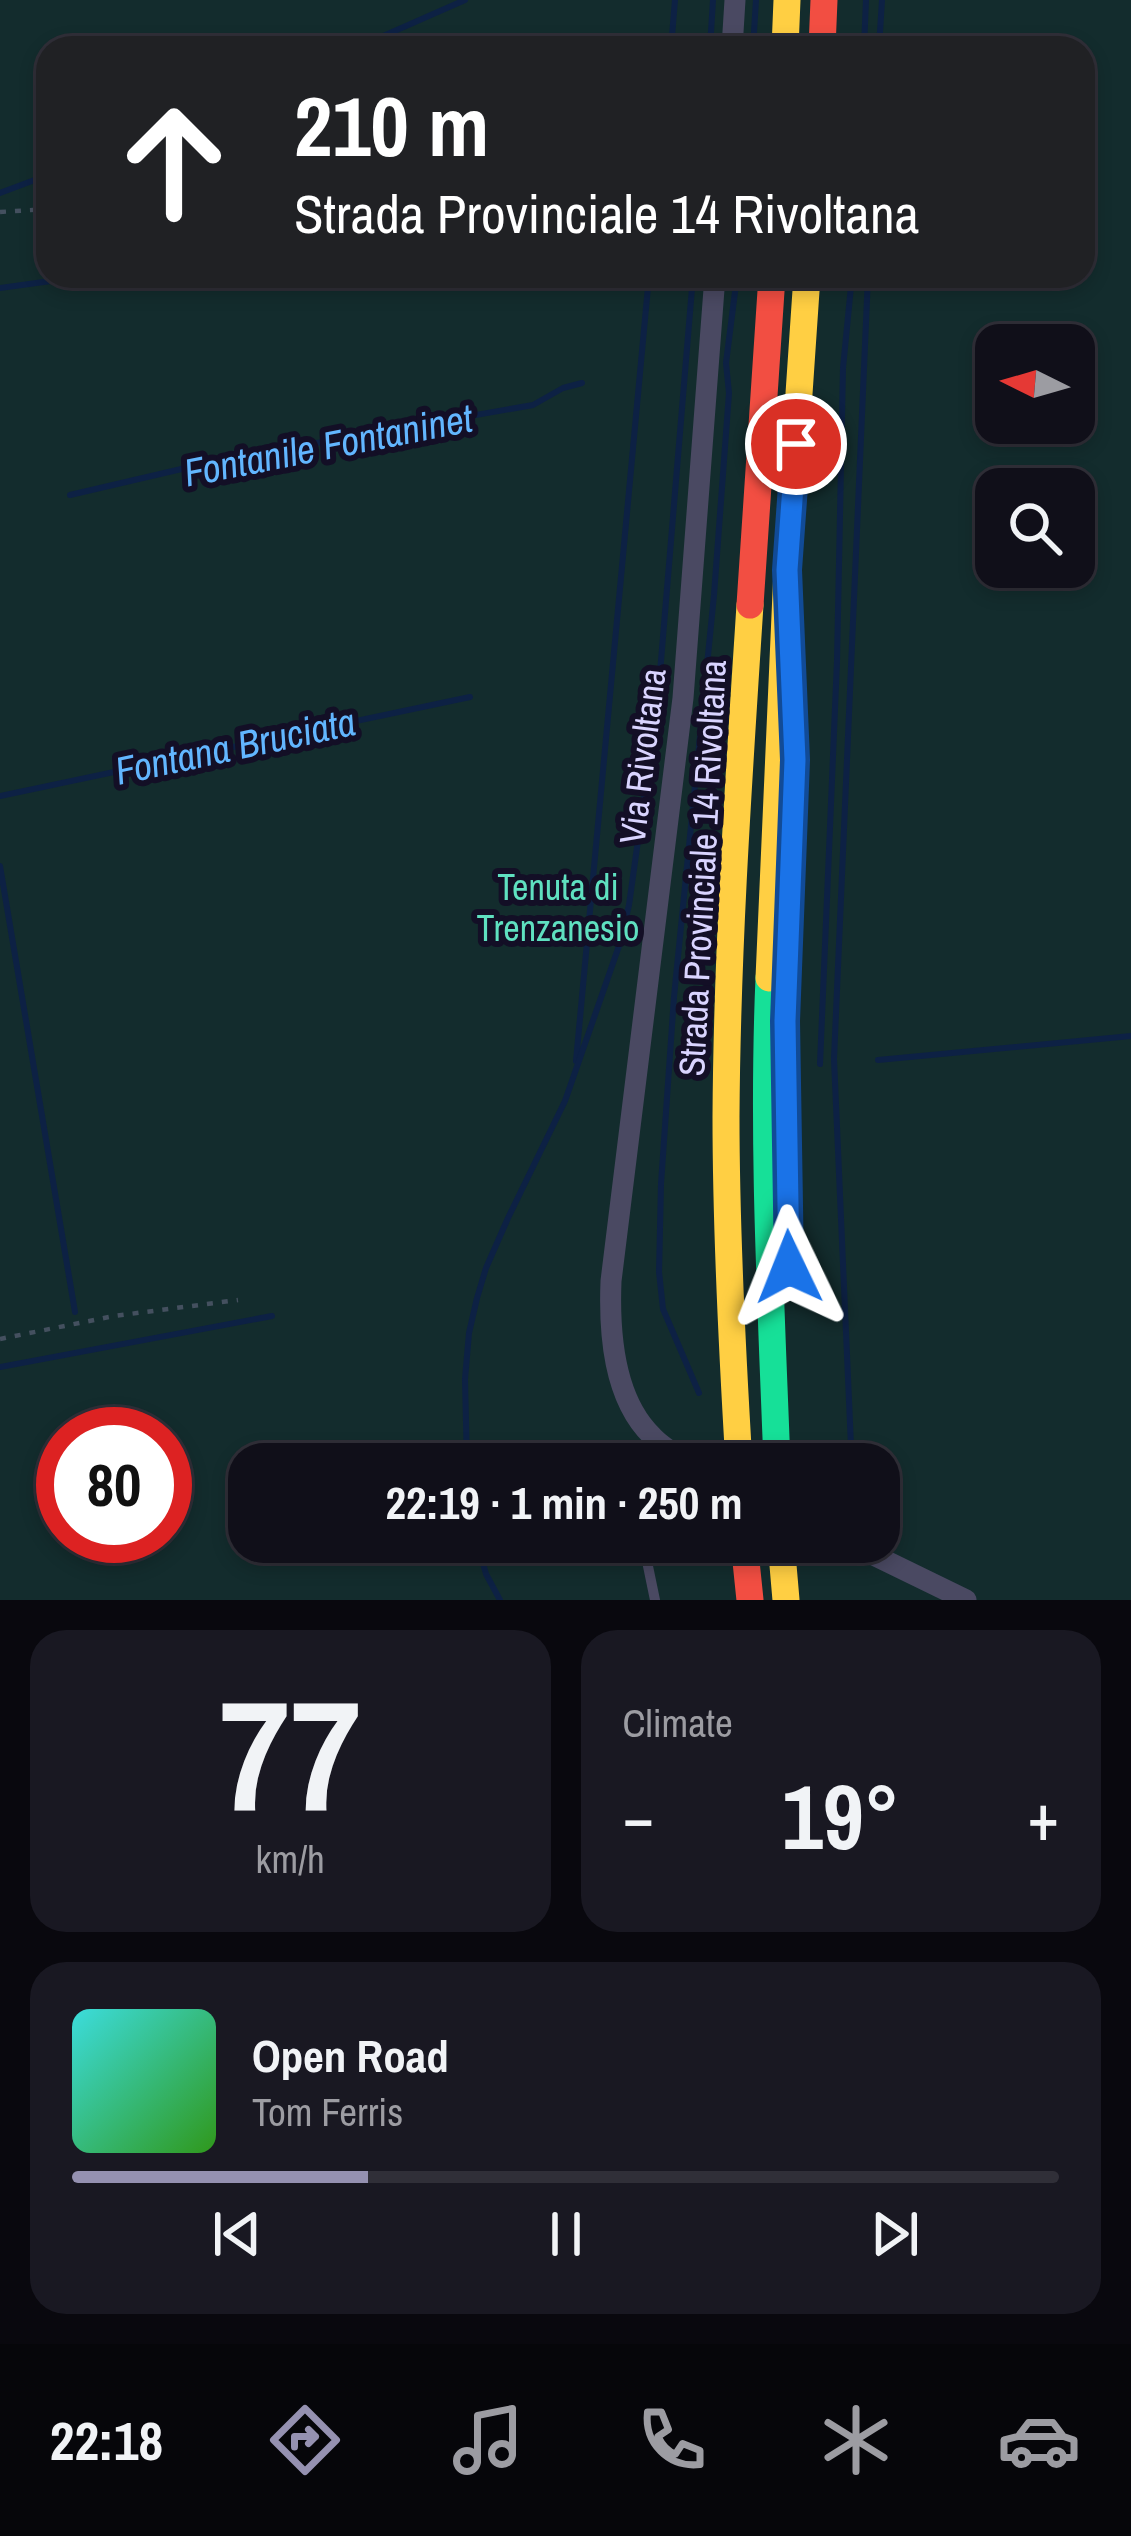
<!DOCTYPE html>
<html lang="en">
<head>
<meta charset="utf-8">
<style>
	:root { --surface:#100f19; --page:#191822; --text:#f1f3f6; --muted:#9c9ca2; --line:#302f38; --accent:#9591b1 }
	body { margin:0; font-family:"Archivo Narrow",sans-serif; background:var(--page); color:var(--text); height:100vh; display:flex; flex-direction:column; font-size:45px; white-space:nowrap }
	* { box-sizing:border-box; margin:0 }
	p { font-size:39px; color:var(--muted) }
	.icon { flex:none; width:66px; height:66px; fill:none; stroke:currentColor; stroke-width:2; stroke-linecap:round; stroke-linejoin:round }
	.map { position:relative; height:1600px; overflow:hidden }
	.details { display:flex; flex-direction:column; gap:30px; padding:30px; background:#09080e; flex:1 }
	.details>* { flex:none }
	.top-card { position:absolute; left:36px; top:36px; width:1059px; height:252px; border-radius:36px; box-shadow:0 6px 18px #0003,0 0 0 3px var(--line); background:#202124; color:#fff; overflow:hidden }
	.needle { width:78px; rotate:275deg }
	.fabs { position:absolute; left:975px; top:324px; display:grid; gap:24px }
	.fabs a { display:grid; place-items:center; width:120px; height:120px; border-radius:24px; background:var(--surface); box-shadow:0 6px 18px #0003,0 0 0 3px var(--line); font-size:60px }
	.speed { position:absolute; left:36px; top:1407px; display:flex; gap:24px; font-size:60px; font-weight:700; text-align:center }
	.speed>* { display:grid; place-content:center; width:156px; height:156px; border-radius:50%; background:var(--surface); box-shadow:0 6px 18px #0003,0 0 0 3px var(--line); line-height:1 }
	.speed .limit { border:18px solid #d22; background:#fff; color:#111 }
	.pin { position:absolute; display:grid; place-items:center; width:102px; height:102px; color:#fff; margin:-51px; border:6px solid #fff; border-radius:50%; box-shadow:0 3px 12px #0007 }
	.me { position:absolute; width:132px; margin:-66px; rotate:358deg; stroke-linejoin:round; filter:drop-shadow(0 0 9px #0008) }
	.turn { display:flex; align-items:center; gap:42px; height:252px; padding:0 60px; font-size:54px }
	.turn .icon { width:156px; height:156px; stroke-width:2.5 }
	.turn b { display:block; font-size:84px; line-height:102px }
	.big { font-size:90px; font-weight:700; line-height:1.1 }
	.details .widget { flex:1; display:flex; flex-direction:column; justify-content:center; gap:18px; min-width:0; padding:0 42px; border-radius:36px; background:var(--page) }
	.details .dial { align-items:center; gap:0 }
	.dial b { font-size:156px; line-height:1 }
	.song { display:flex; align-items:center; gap:36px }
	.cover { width:144px; height:144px; border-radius:18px; background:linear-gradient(135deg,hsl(180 70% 55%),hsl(110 70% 35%)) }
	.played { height:12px; border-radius:6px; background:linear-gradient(90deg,var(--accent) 30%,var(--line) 30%) }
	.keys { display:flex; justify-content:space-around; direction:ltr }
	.heat { display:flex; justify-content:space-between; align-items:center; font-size:66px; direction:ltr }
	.details .tiles { flex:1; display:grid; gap:30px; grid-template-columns:1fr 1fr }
	.widget:last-child { grid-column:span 2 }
	.trip { position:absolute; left:228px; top:1443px; width:672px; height:120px; border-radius:36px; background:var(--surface); box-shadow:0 6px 18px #0003,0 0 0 3px var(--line); font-weight:700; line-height:120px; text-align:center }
	.dock { display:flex; height:192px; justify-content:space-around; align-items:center; background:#06060a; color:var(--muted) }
	.dock .icon { width:84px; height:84px }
	.dock .selected { color:var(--accent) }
	.dock b { font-size:54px; color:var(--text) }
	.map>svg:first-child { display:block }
	.green { fill:#132c2d; fill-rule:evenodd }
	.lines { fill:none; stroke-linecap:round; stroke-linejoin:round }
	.stream { stroke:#0d2144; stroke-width:6 }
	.path { stroke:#44505f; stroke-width:4.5; stroke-dasharray:6 9; stroke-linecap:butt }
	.lane { stroke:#4a4962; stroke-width:10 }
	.street { stroke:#4a4962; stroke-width:21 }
	.fast { stroke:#16e098; stroke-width:27 }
	.slow { stroke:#ffcf43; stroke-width:27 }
	.jam { stroke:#f24e42; stroke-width:27 }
	.route-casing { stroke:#114b97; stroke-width:30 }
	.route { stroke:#1a73e8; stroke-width:21 }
	.labels { text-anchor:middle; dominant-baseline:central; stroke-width:12; stroke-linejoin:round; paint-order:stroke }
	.street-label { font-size:36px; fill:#d9d4ff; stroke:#130f26 }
	.park-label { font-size:36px; fill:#5fe0c0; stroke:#130f26 }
	.water-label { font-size:39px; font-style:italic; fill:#62b6ff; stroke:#130f26 }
</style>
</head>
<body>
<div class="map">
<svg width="1131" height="1600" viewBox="0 0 1131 1600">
	<rect width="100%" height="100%" fill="#161421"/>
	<path class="green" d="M0 0H1131V1600H0ZM48 48H1083V276H48ZM996 345H1074V423H996ZM996 489H1074V567H996ZM63 1434H165V1536H63ZM249 1464H879V1542H249Z"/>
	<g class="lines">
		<g class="stream">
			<path d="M356 48 465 0"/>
			<path d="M671 48 675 0"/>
			<path d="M710 48 713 0"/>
			<path d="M753 48 756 0"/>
			<path d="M864 48 866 0"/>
			<path d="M879 48 882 0"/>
			<path d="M0 193 48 175"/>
			<path d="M0 288 58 280 59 276"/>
			<path d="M70 495 220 460 533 405 563 388 582 383"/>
			<path d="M0 796 470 697"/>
			<path d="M0 866 75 1312"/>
			<path d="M878 1060 1131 1036"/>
			<path d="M576 1061 649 276"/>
			<path d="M820 1064 837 661 843 368 852 276"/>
			<path d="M0 1367 272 1316"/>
			<path d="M699 1393 663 1309 659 1272 661 1184 674 997 714 595 729 393 726 363 737 276"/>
			<path d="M851 1446 834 1059 868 276"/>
			<path d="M467 1464 465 1379 469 1333 477 1298 486 1268 508 1218 565 1101 620 943 629 905 658 697 693 276"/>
			<path d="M477 1542 486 1574 500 1600"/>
		</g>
		<g class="path">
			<path d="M0 212 48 209"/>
			<path d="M0 1339 114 1316 238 1300"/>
		</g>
		<g class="lane">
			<path d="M648 1464 661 1444"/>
			<path d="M643 1542 655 1600"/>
		</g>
		<g class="street">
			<path d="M732 48 735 0"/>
			<path d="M691 1464C678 1456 663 1448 652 1436 613 1398 609 1332 611 1281L683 698 715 276"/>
			<path d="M847 1542 966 1600"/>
		</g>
		<path class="fast" d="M769 978C762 1140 771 1302 777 1464"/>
		<g class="slow">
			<path d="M785 48 787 0"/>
			<path d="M769 978 787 570 807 276"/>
			<path d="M739 1464C732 1348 726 1233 726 1117 727 946 739 775 750 605"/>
			<path d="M781 1542 786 1600"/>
		</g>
		<g class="jam">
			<path d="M822 48 824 0"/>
			<path d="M750 605 772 276"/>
			<path d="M744 1542 750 1600"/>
		</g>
	</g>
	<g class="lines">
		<g class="route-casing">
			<path id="route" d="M789 1267 785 1021 795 760 787 570 796 444"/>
		</g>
		<use href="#route" class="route"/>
	</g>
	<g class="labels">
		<g class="street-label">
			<text transform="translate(642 756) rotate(-83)">Via Rivoltana</text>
			<text transform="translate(702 868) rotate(-87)">Strada Provinciale 14 Rivoltana</text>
		</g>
		<g class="park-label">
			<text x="558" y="887">Tenuta di<tspan x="558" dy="41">Trenzanesio</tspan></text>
		</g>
		<g class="water-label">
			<text transform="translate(328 445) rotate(-11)">Fontanile Fontaninet</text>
			<text transform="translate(235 746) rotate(-12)">Fontana Bruciata</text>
		</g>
	</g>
</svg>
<div class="fabs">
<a><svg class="needle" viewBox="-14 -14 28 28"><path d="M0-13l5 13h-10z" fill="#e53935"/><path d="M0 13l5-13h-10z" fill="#9c9ca2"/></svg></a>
<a><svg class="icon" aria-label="search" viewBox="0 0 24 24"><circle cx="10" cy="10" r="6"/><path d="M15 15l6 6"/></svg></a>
</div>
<div class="speed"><div class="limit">80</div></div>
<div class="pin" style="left:796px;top:444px;background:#d93025"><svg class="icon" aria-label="arrive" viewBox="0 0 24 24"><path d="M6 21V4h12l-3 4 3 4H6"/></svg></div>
<svg class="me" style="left:789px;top:1267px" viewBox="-20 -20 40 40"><path d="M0-17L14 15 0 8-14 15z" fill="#1a73e8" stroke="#fff" stroke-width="4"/></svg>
<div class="trip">22:19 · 1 min · 250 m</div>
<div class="top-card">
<div class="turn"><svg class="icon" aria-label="ahead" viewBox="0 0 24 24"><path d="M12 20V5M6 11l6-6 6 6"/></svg><div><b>210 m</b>Strada Provinciale 14 Rivoltana</div></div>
</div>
</div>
<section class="details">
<div class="tiles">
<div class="widget dial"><b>77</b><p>km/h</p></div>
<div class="widget"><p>Climate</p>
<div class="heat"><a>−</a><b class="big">19°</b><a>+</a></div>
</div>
<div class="widget">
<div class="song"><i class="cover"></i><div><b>Open Road</b><p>Tom Ferris</p></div></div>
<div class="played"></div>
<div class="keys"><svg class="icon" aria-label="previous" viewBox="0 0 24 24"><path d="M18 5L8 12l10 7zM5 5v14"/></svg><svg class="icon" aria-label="pause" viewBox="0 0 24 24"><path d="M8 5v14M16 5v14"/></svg><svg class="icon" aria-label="next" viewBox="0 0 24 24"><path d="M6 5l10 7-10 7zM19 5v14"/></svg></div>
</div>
</div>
</section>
<nav class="dock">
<b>22:18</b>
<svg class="icon selected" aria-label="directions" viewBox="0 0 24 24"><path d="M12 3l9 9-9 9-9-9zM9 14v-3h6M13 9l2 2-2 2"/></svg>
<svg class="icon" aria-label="music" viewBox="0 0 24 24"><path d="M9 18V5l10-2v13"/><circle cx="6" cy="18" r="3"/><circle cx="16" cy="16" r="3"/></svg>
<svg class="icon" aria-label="phone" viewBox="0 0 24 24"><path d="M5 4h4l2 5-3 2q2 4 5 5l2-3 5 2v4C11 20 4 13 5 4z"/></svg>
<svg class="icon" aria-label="climate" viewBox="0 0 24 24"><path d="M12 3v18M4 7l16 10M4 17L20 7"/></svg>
<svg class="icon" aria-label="car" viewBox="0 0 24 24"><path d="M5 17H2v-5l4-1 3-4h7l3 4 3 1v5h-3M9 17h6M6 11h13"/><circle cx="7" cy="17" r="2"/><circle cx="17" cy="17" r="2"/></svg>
</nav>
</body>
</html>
